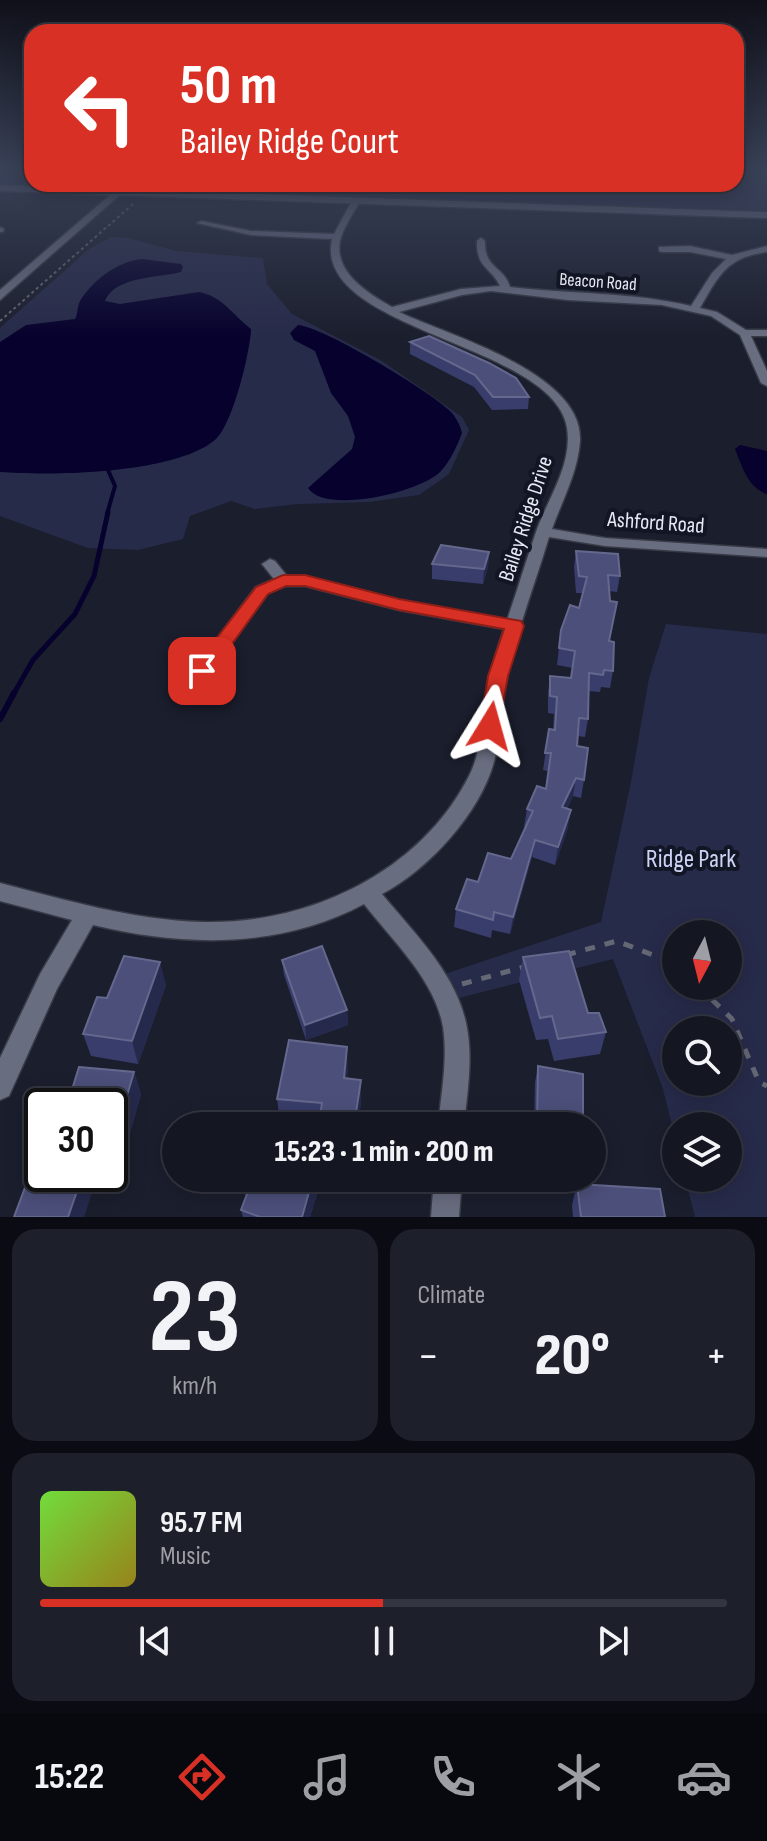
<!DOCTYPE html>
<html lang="en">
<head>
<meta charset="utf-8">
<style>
	:root { --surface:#141622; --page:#1d1f2a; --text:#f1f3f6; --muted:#9d9fa5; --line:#333540; --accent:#d93025 }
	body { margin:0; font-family:"Sofia Sans Condensed",sans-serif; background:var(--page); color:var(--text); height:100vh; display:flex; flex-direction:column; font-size:30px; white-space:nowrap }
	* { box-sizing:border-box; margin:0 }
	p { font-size:26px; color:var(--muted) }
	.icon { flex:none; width:44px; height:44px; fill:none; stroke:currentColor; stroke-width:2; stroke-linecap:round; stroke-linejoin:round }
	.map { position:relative; height:1217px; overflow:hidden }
	.details { display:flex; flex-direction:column; gap:12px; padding:12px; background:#0b0c13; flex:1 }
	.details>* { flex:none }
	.guide { position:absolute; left:24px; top:24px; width:720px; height:168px; border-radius:24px; box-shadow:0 4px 20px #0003,0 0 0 2px var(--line); background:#d93025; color:#fff; overflow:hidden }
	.needle { width:52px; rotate:187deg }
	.tools { position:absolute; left:662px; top:920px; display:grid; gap:16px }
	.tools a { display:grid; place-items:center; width:80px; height:80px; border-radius:50%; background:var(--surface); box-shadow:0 4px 20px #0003,0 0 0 2px var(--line); font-size:40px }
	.speed { position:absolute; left:24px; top:1088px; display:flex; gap:16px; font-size:40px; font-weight:700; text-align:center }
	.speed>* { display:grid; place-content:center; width:104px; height:104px; border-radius:50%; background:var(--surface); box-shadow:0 4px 20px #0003,0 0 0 2px var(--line); line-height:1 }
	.speed .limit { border:4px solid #111; border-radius:12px; background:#fff; color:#111 }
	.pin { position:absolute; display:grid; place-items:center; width:68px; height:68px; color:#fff; margin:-34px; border-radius:16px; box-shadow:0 4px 12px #0006 }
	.me { position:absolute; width:88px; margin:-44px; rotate:8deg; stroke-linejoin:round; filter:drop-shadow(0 0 6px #0008) }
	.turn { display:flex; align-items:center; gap:28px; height:168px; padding:0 24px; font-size:36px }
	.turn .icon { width:104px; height:104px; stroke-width:2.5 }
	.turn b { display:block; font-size:56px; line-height:68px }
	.big { font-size:60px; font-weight:800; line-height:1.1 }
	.details .widget { flex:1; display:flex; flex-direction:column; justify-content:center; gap:12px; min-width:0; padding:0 28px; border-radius:24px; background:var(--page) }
	.details .dial { align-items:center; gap:0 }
	.dial b { font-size:104px; line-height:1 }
	.song { display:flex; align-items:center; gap:24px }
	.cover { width:96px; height:96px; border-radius:12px; background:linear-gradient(135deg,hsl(100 70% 55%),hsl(50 70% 35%)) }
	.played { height:8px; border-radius:4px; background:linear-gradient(90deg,var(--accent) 50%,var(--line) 50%) }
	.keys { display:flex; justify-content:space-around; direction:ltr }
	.heat { display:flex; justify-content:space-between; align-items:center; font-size:44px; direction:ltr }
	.details .tiles { flex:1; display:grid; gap:12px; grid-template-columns:1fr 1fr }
	.widget:last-child { grid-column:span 2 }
	.trip { position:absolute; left:162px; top:1112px; width:444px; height:80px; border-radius:40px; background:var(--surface); box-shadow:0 4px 20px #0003,0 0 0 2px var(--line); font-weight:800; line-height:80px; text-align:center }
	.tab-bar { display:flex; height:128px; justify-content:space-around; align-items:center; background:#08090e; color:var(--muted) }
	.tab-bar .icon { width:56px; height:56px }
	.tab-bar .current { color:var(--accent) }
	.tab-bar b { font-size:36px; color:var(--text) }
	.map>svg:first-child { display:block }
	.green { fill:#272b4a; fill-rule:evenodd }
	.water { fill:#06012d }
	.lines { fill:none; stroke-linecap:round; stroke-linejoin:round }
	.stream-far2 { stroke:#06012d; stroke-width:4 }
	.stream-far1 { stroke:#06012d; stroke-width:5 }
	.stream { stroke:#06012d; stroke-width:6 }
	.minor-casing { stroke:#383a46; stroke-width:3 }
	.tertiary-casing { stroke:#383a46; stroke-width:3 }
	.secondary-casing { stroke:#383a46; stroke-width:3 }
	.path-far1 { stroke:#646774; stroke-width:2; stroke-dasharray:3 3; stroke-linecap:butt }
	.path { stroke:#646774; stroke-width:5; stroke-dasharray:10 10; stroke-linecap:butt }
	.minor { fill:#696d80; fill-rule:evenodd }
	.tertiary { fill:#696d80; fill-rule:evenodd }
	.secondary { fill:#696d80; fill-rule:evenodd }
	.wall { fill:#393d6b }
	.shaded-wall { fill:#25294c }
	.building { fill:#4c4f7a; stroke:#64688d; stroke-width:2 }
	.route { fill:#d93025; stroke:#8d1f18; stroke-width:2 }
	.labels { text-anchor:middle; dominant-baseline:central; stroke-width:8; stroke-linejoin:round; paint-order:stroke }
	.far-street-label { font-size:18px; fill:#e7e9f4; stroke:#121523 }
	.street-label { font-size:22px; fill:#e7e9f4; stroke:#121523 }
	.near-park-label { font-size:26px; fill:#cdd3f4; stroke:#121523 }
</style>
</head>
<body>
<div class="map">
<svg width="767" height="1217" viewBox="0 0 767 1217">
	<rect width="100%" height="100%" fill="#1b1e2d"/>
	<g class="green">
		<path d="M0 168H32V184H736V168H767V211L0 185Z"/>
		<path d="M111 237 128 238 176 251 263 258 267 284 292 314 382 361 462 417 469 430 449 474 419 495 369 502 298 504 255 509 231 501 190 516 183 539 138 550 88 548 0 516V328L89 249Z"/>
		<path d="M666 624 767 634V1217H695L685 1178H728V1126H676V1142L663 1089 613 959 447 1001 433 978 601 922 631 782 649 678ZM676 934H728V986H676ZM676 1030H728V1082H676Z"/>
	</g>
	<g class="water">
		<path d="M142 259 181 264 183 267 181 272C158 278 115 276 105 301L120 304 199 292C222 296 233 315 251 329 250 353 233 423 216 439 177 474 51 476 0 472V342L26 325 75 319C78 313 77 307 80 301 93 280 118 261 142 259Z"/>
		<path d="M298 325C322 326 431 392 450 411 456 417 460 425 462 433 457 446 451 460 441 471 422 492 325 515 308 488L352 449 355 437 348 416 331 393 315 351 294 340 290 333Z"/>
		<path d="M740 445 767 451V494C748 488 742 466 735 449Z"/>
	</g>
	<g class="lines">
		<path class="stream-far2" d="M107 514 115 486 108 470"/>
		<path class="stream-far1" d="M13 695 33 660 75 614 94 576 108 512"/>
		<path class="stream" d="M0 719 14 693"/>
		<g class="minor-casing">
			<g id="minor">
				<path d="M353 199 360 201C353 214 343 228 340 241 334 273 369 294 392 307L461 289 500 286C491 267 476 268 477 241L481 238 485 241C484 269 504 266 510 287 570 294 632 292 691 306L712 273 726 259 690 252H662L659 251V247L690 246 732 255 767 246V252C727 257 719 275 700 308L717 312 746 330H767V336H751L767 371V386L761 383 740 335 711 316 662 305 568 300 491 291 462 295 399 312C450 336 584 373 580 441 578 472 562 501 552 529L605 538 767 549V557L605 546 549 537C535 584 517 630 507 677 500 705 502 734 494 762 480 813 429 869 382 894 414 933 458 975 467 1028 473 1060 467 1094 464 1126H438C441 1094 448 1060 443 1027 435 980 392 940 364 904 280 949 184 947 93 925L57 989 9 1096 0 1100V1058L40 974 72 920 0 901V883C66 900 133 920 202 922 307 925 420 873 469 776 482 751 481 721 486 693 490 671 497 650 504 629L399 610 305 586H285L268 593 208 675 202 677 193 671 256 587 274 579 262 564 270 559 275 561 287 576H305L399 600 507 620C517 591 526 561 536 532 547 500 573 464 567 428 554 343 312 331 332 239L251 235 197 223 201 221 251 231 334 234Z"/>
				<path d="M0 227 4 229 3 232H0Z"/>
				<path d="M434 1178H462L459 1217H431Z"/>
			</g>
		</g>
		<g class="tertiary-casing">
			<path id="tertiary" d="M123 184H132L0 300V290Z"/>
		</g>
		<g class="secondary-casing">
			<path id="secondary" d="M0 185 767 212V218L0 191Z"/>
		</g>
		<path class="path-far1" d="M0 321 133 204"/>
		<g class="path">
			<path d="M566 955 617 941 676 964"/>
			<path d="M462 984 524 967"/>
			<path d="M698 986 732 1019 759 1082 767 1086"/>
		</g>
		<use href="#minor" class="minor"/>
		<use href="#tertiary" class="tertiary"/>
		<use href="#secondary" class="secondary"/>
	</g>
	<g class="wall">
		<path d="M410 342 529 397 528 409 492 410 474 387 410 354Z"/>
		<path d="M576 551 620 576 617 592 609 591V641L613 671 610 688 601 687 600 692 589 691 588 719 585 737 578 736 577 746 584 780 581 798 573 796 567 809 568 828 555 865 532 857 510 934 492 930 491 938 454 927 456 909 478 882 511 859 525 827H524L527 809 546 789 548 771 543 770 549 729 553 730 554 714 548 713V693L550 676 571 678 573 668 557 665 561 630 579 608 583 593H576L574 567Z"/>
		<path d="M489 552 488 567 483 584 432 579V564Z"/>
		<path d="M523 957 588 1013 606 1032 600 1054 554 1061 548 1039 536 1040 519 980Z"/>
		<path d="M282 960 347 1010 348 1025 306 1040 284 975Z"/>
		<path d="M166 985 138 1064 91 1056 83 1034 107 998Z"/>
		<path d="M347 1047V1079L361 1102 358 1126H319V1124L280 1121 277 1099Z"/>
		<path d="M538 1066 583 1074V1126H534L535 1082Z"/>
		<path d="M134 1072 141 1094 122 1161 110 1159V1106Z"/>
		<path d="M321 1181 310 1217H243L241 1210Z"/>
		<path d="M577 1184 665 1217H573L572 1205Z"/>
	</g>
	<g class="shaded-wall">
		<path d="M489 552 488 567 483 584 484 569Z"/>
		<path d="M576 778 573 796 559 825 562 807Z"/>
		<path d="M571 810 568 828 555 865 558 847Z"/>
		<path d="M535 840 532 857 510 934 513 917Z"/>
		<path d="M160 962 166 985 138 1064 132 1041Z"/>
		<path d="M347 1010 348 1025 306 1040 305 1025Z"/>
		<path d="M347 1047 348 1070 345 1100 344 1078Z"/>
		<path d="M134 1072 141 1094 122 1161 114 1139Z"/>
		<path d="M361 1080V1102L358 1126H354Z"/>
		<path d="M71 1174H85L92 1193 84 1217H68Z"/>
		<path d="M313 1178H321V1181L310 1217H302Z"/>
	</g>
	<g class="building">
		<path d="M429 336 489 363 516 378 529 397H493L475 375 410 342Z"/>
		<path d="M441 545 489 552 484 569 432 564Z"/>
		<path d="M576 551 618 554 620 576 608 575 610 601 617 602 609 641 614 642 613 671 604 670 603 675 589 673 588 719 579 718 577 746 588 748 584 780 576 778 562 807 571 810 558 847 535 840 513 917 494 912 493 920 456 909 467 879 478 882 488 853 511 859 533 811 527 809 537 786 546 789 551 753H545L549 729 555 730 557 697 550 696V676L571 678 575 651 559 648 561 630 570 605 579 608 587 577 579 576Z"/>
		<path d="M322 946 347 1010 305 1025 282 960Z"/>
		<path d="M569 951 588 1013H599L606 1032 558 1039 552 1016 540 1018 523 957Z"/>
		<path d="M124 956 160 962 132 1041 83 1034 97 997 107 998Z"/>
		<path d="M289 1040 347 1047 344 1078 361 1080 354 1126 319 1122 322 1103 277 1099Z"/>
		<path d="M538 1066 583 1074V1125L574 1123 573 1126H537Z"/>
		<path d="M79 1067 134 1072 114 1139H110V1106H55L59 1095 70 1096Z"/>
		<path d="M42 1142V1174H83L68 1217H14Z"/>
		<path d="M253 1178H313L302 1217H260L241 1210Z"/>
		<path d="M577 1184 660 1189 665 1217H581Z"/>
	</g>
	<linearGradient id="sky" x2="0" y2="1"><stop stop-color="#0f1019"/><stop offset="0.5" stop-color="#394157"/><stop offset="1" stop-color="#394157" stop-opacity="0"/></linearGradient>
	<rect width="767" height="338" fill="url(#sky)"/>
	<path class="route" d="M283 575H305L399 599 521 621 524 626 508 676 498 731H483L480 726 488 676 504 629 399 610 305 586H286L268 594 209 676H195L192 671 195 666 256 587Z"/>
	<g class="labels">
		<g class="far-street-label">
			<text transform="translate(598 282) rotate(4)">Beacon Road</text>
		</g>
		<g class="street-label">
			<text transform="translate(526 519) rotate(-72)">Bailey Ridge Drive</text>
			<text transform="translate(656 523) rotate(4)">Ashford Road</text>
		</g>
		<g class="near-park-label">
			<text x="691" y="859">Ridge Park</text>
		</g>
	</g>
</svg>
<div class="tools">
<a><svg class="needle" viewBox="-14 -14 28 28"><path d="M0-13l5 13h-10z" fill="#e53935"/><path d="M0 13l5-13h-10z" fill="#9d9fa5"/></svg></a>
<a><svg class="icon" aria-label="search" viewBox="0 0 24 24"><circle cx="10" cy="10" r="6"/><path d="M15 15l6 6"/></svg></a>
<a><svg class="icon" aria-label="layers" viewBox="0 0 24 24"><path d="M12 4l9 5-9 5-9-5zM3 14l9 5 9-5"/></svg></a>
</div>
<div class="speed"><div class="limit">30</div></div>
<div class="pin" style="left:202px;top:671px;background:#d93025"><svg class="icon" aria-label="arrive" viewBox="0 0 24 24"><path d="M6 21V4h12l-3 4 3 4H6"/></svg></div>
<svg class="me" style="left:490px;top:726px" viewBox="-20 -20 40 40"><path d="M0-17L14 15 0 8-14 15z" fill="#d93025" stroke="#fff" stroke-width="4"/></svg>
<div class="trip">15:23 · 1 min · 200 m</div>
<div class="guide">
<div class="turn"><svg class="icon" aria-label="left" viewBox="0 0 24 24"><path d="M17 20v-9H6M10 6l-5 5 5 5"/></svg><div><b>50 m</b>Bailey Ridge Court</div></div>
</div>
</div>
<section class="details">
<div class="tiles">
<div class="widget dial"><b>23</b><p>km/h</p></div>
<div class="widget"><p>Climate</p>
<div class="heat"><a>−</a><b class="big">20°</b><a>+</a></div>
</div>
<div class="widget">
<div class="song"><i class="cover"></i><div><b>95.7 FM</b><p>Music</p></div></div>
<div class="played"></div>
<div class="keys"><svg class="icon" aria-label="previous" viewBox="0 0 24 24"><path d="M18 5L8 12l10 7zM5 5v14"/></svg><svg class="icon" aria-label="pause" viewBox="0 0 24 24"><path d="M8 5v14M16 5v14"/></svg><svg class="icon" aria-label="next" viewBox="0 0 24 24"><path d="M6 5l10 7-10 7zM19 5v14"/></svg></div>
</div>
</div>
</section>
<nav class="tab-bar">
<b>15:22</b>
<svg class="icon current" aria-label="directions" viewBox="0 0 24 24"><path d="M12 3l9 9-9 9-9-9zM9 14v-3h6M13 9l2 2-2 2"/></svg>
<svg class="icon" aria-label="music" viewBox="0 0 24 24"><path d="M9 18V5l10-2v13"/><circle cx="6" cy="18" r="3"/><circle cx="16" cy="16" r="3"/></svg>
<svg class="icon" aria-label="phone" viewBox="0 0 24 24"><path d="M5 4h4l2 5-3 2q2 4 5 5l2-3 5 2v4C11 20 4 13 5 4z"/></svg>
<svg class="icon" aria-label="climate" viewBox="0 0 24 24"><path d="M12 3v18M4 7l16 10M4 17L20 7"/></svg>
<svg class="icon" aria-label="car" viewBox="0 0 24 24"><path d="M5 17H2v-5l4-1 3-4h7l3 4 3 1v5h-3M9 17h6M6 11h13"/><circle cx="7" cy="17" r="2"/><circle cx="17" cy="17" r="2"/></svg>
</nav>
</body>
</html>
